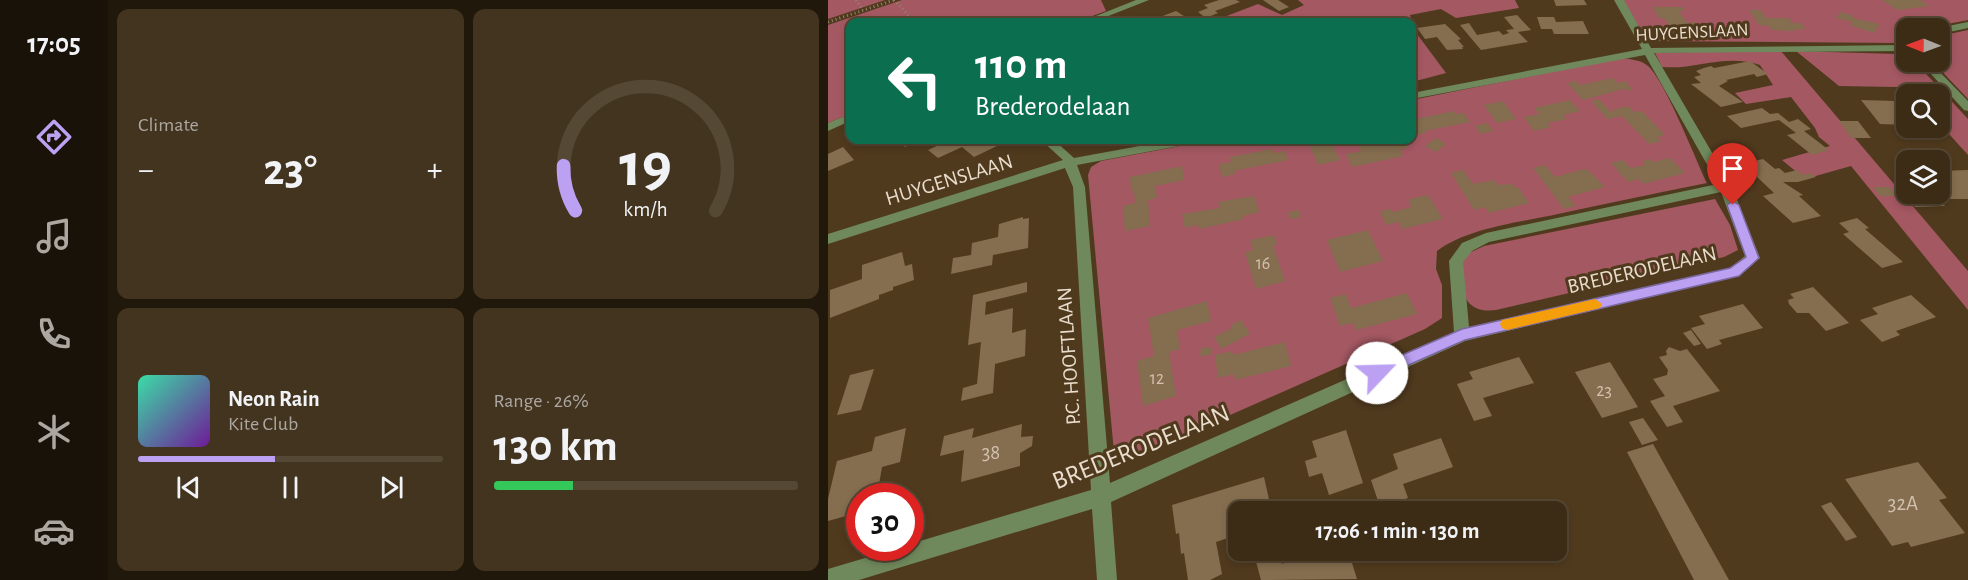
<!DOCTYPE html>
<html lang="en">
<head>
<meta charset="utf-8">
<style>
	:root { --surface:#3c2c16; --page:#43341f; --text:#f1f3f6; --muted:#aca7a1; --line:#554835; --accent:#bca0f2 }
	body { margin:0; font-family:"Alegreya Sans",sans-serif; background:var(--page); color:var(--text); height:100vh; display:flex; flex-direction:column; font-size:22px; white-space:nowrap }
	* { box-sizing:border-box; margin:0 }
	p { font-size:20px; color:var(--muted) }
	.icon { flex:none; width:33px; height:33px; fill:none; stroke:currentColor; stroke-width:2; stroke-linecap:round; stroke-linejoin:round }
	.map { position:relative; flex:1; overflow:hidden }
	.sheet { display:flex; flex-direction:column; gap:9px; padding:9px; background:#21180c; width:720px }
	.sheet>* { flex:none }
	.top-card { position:absolute; left:18px; top:18px; width:570px; height:126px; border-radius:12px; box-shadow:0 3px 9px #0003,0 0 0 2px var(--line); background:#0b6e4f; color:#fff; overflow:hidden }
	.needle { width:39px; rotate:271deg }
	.tools { position:absolute; left:1068px; top:18px; display:grid; gap:12px }
	.tools a { display:grid; place-items:center; width:54px; height:54px; border-radius:12px; background:var(--surface); box-shadow:0 3px 9px #0003,0 0 0 2px var(--line); font-size:30px }
	.speed { position:absolute; left:18px; top:483px; display:flex; gap:12px; font-size:30px; font-weight:700; text-align:center }
	.speed>* { display:grid; place-content:center; width:78px; height:78px; border-radius:50%; background:var(--surface); box-shadow:0 3px 9px #0003,0 0 0 2px var(--line); line-height:1 }
	.speed .limit { border:9px solid #d22; background:#fff; color:#111 }
	.pin { position:absolute; display:grid; place-items:center; width:51px; height:51px; color:#fff; margin:-62px -26px; border-radius:50% 50% 50% 0; rotate:-45deg; box-shadow:0 0 6px #0007 }
	.pin .icon { rotate:45deg }
	.me { position:absolute; width:66px; margin:-33px; rotate:66deg; stroke-linejoin:round; filter:drop-shadow(0 0 4px #0008) }
	.turn { display:flex; align-items:center; gap:21px; height:126px; padding:0 30px; font-size:27px }
	.turn .icon { width:78px; height:78px; stroke-width:2.5 }
	.turn b { display:block; font-size:42px; line-height:51px }
	.big { font-size:45px; font-weight:600; line-height:1.1 }
	.sheet .widget { flex:1; display:flex; flex-direction:column; justify-content:center; gap:9px; min-width:0; padding:0 21px; border-radius:12px; background:var(--page) }
	.sheet .dial { align-items:center; gap:0 }
	.dial svg { height:156px; overflow:visible; fill:none; stroke:var(--line); stroke-width:7; stroke-linecap:round; text-anchor:middle }
	.dial text { fill:var(--text); stroke:none }
	.song { display:flex; align-items:center; gap:18px }
	.cover { width:72px; height:72px; border-radius:9px; background:linear-gradient(135deg,hsl(160 70% 55%),hsl(280 70% 35%)) }
	.played { height:6px; border-radius:3px; background:linear-gradient(90deg,var(--accent) 45%,var(--line) 45%) }
	.keys { display:flex; justify-content:space-around; direction:ltr }
	.heat { display:flex; justify-content:space-between; align-items:center; font-size:33px; direction:ltr }
	.charge { height:9px; border-radius:4px; background:linear-gradient(90deg,#34c759 26%,var(--line) 0) }
	.sheet .tiles { flex:1; display:grid; gap:9px; grid-template-columns:repeat(2,1fr) }
	.trip { position:absolute; left:400px; top:501px; width:339px; height:60px; border-radius:12px; background:var(--surface); box-shadow:0 3px 9px #0003,0 0 0 2px var(--line); font-weight:600; line-height:60px; text-align:center }
	main { display:flex; flex:1; min-height:0 }
	.menu { display:flex; flex-direction:column; width:108px; justify-content:space-around; align-items:center; background:#181209; color:var(--muted) }
	.menu .icon { width:42px; height:42px }
	.menu .active { color:var(--accent) }
	.menu b { font-size:27px; color:var(--text) }
	.map>svg:first-child { display:block }
	.forest { fill:#a45862 }
	.building { fill:#856d4f }
	.lines { fill:none; stroke-linecap:round; stroke-linejoin:round }
	.path { stroke:#96856e; stroke-width:3; stroke-dasharray:1 3; stroke-linecap:butt }
	.minor { fill:#70895c; fill-rule:evenodd }
	.route { fill:#bca0f2; stroke:#7a689d; stroke-width:1.5 }
	.slow { fill:#f59e0b }
	.labels { text-anchor:middle; dominant-baseline:central; stroke-width:6; stroke-linejoin:round; paint-order:stroke }
	.far-street-label { font-size:18px; fill:#eaddcd; stroke:#503a1e }
	.number-label { font-size:18px; fill:#d1c1ae }
	.street-label { font-size:21px; fill:#eaddcd; stroke:#503a1e }
	.near-number-label { font-size:21px; fill:#d1c1ae }
	.near-street-label { font-size:26px; fill:#eaddcd; stroke:#503a1e }
</style>
</head>
<body>
<main>
<nav class="menu">
<b>17:05</b>
<svg class="icon active" aria-label="directions" viewBox="0 0 24 24"><path d="M12 3l9 9-9 9-9-9zM9 14v-3h6M13 9l2 2-2 2"/></svg>
<svg class="icon" aria-label="music" viewBox="0 0 24 24"><path d="M9 18V5l10-2v13"/><circle cx="6" cy="18" r="3"/><circle cx="16" cy="16" r="3"/></svg>
<svg class="icon" aria-label="phone" viewBox="0 0 24 24"><path d="M5 4h4l2 5-3 2q2 4 5 5l2-3 5 2v4C11 20 4 13 5 4z"/></svg>
<svg class="icon" aria-label="climate" viewBox="0 0 24 24"><path d="M12 3v18M4 7l16 10M4 17L20 7"/></svg>
<svg class="icon" aria-label="car" viewBox="0 0 24 24"><path d="M5 17H2v-5l4-1 3-4h7l3 4 3 1v5h-3M9 17h6M6 11h13"/><circle cx="7" cy="17" r="2"/><circle cx="17" cy="17" r="2"/></svg>
</nav>
<section class="sheet">
<div class="tiles">
<div class="widget"><p>Climate</p>
<div class="heat"><a>−</a><b class="big">23°</b><a>+</a></div>
</div>
<div class="widget dial"><svg viewBox="0 0 100 80">
<path d="M14 69A42 42 0 1 1 86 69"/>
<path d="M14 69A42 42 0 0 1 8 46" stroke="#bca0f2"/>
<text x="50" y="56" font-size="32" font-weight="700">19</text>
<text x="50" y="72" font-size="11">km/h</text>
</svg></div>
<div class="widget">
<div class="song"><i class="cover"></i><div><b>Neon Rain</b><p>Kite Club</p></div></div>
<div class="played"></div>
<div class="keys"><svg class="icon" aria-label="previous" viewBox="0 0 24 24"><path d="M18 5L8 12l10 7zM5 5v14"/></svg><svg class="icon" aria-label="pause" viewBox="0 0 24 24"><path d="M8 5v14M16 5v14"/></svg><svg class="icon" aria-label="next" viewBox="0 0 24 24"><path d="M6 5l10 7-10 7zM19 5v14"/></svg></div>
</div>
<div class="widget"><p>Range · 26%</p><b class="big">130 km</b><div class="charge"></div></div>
</div>
</section>
<div class="map">
<svg width="1140" height="580" viewBox="0 0 1140 580">
	<rect width="100%" height="100%" fill="#503a1e"/>
	<g class="forest">
		<path d="M0 0H57L0 19Z"/>
		<path d="M74 0H273L278 11 248 22H22V114L0 123V25Z"/>
		<path d="M470 0H687L691 8 628 18 613 9 582 15 586 30 618 73 584 82V22H383L430 4 454 15 476 5Z"/>
		<path d="M795 0H1140V20L1099 28H1078V40L1069 43 819 41Z"/>
		<path d="M1140 30V99L1105 62H1112V36Z"/>
		<path d="M952 50 1140 271V310L1023 166 977 179 954 160 1002 146 991 137 987 128 963 97 918 104 907 93 945 85 932 65C898 53 868 70 834 67L827 53Z"/>
		<path d="M968 51 1068 54 1078 57V62H1087L1140 119V155L1112 124V94H1086L1077 88 1068 87 1011 86Z"/>
		<path d="M793 58C802 59 813 60 820 66 837 81 867 158 879 183 829 193 780 203 730 214 693 222 639 228 609 251L608 269 614 285V318L597 329 366 431 308 452H286L260 175 263 167 273 161 383 140H584V100Z"/>
		<path d="M887 199 902 225 910 250 896 257 668 310C659 311 650 311 642 304 632 295 629 265 639 255 643 251 651 249 656 246Z"/>
	</g>
	<g class="building">
		<path d="M391 0H408L412 2 387 11 390 13 378 18 370 12 380 8 376 5Z"/>
		<path d="M435 0H450L461 7 451 11Z"/>
		<path d="M726 0H756L759 5 728 6Z"/>
		<path d="M1054 0H1092L1102 6 1069 10Z"/>
		<path d="M824 7H854L857 11H851L859 23 867 22 870 28H843L836 18H831Z"/>
		<path d="M921 10H933L938 18H961L964 23H973L978 29H968L969 30 964 31 944 30 941 26 931 25Z"/>
		<path d="M348 11 359 18 363 17 368 22H341L332 17Z"/>
		<path d="M1013 12 1026 16 1024 18 1052 24 1046 33 1022 25 1024 22 1008 18Z"/>
		<path d="M689 15 703 30 690 32 700 42 653 50 632 25 641 23 649 35 671 31 675 35 681 33 678 30 686 29 676 17Z"/>
		<path d="M709 17H726L728 22 755 21 761 34H726L724 29H713Z"/>
		<path d="M617 24 633 39 630 40 636 47H634L635 49 619 50 609 37 597 39 589 28Z"/>
		<path d="M922 61 940 74 929 77 926 74 898 80 900 81 891 86 915 102 893 107 863 84 873 83 866 77 873 75 868 71 876 68 883 66 886 68Z"/>
		<path d="M785 78 789 83 797 81 804 89V91L796 89 755 100 739 83 748 81 752 85Z"/>
		<path d="M771 99 783 112H786L784 110 800 106 806 112 814 111 837 135 829 137 834 141 821 144 794 116 779 119 763 101Z"/>
		<path d="M742 100 752 111 735 115 739 119 719 123 723 127 706 131 696 117 711 114 706 108Z"/>
		<path d="M1033 100 1068 101 1078 113V125L1052 124Z"/>
		<path d="M675 101 688 119 669 123 656 105Z"/>
		<path d="M934 108 942 114 950 113 961 122 970 119 983 129 976 131 1001 150 984 155 959 135 968 133 951 120 913 128 899 116Z"/>
		<path d="M626 111 628 114 636 113 642 122 597 131 598 133 586 136 584 131V124L590 123 588 119Z"/>
		<path d="M1011 121H1030L1043 138H1023Z"/>
		<path d="M659 123 665 131 652 134 647 126Z"/>
		<path d="M608 138 618 144 608 152 597 146Z"/>
		<path d="M70 140H93L77 147Z"/>
		<path d="M122 140H161L169 146 146 157 134 147 110 158 100 150Z"/>
		<path d="M491 140H502L512 160 490 165 480 142Z"/>
		<path d="M545 140H575L580 148 572 149 575 156 524 167 518 154 533 151 529 143Z"/>
		<path d="M15 147 26 160 0 171V154Z"/>
		<path d="M444 149 446 153 457 151 460 160 406 171 407 174 394 177 391 164 403 162 402 157Z"/>
		<path d="M842 158 857 173 815 184 811 179 800 182 783 163 795 160 803 168 817 165 815 161 821 159 826 162Z"/>
		<path d="M935 159 947 169 951 168 957 173 969 170 975 175 983 173 988 177 970 182H955L975 195 971 196 993 216 965 223 935 196 946 193 928 176 925 177 914 164Z"/>
		<path d="M717 165 727 177 756 169 760 170 777 187 740 197 748 206 736 209 705 168Z"/>
		<path d="M354 166 356 180 327 186 329 198 320 200 322 226 297 231 295 206 307 203 306 191H303L302 177Z"/>
		<path d="M635 170 645 184 666 180 670 185 684 184 687 188 690 187 701 203 661 213 657 207 646 210 623 173Z"/>
		<path d="M1140 170V199H1113L1108 194H1112V188L1119 187 1112 179V171Z"/>
		<path d="M1045 187H1062L1069 196H1052Z"/>
		<path d="M1070 188H1078V194H1086L1089 197 1111 199 1117 206 1087 207Z"/>
		<path d="M600 195 615 219 574 229 571 222 558 225 552 211 563 209 565 212 583 207 581 199Z"/>
		<path d="M426 196 431 212 415 216 416 219 371 229 370 225 357 228 354 214 392 208 390 202Z"/>
		<path d="M471 210 473 217 462 219 460 212Z"/>
		<path d="M195 217V219L201 218 200 248 165 255 164 265 123 274 125 258 143 255 144 243 170 237 171 224Z"/>
		<path d="M1029 218 1041 228 1037 229 1075 262 1054 268 1015 234 1021 232 1011 223Z"/>
		<path d="M540 230 555 261 512 272 499 240Z"/>
		<path d="M446 235 449 244 445 246 457 281 428 289 417 252 425 250 422 240Z"/>
		<path d="M74 252 77 266 84 264 86 280 65 287V290L51 295V299L2 318V290L34 279V265Z"/>
		<path d="M199 282V292L158 302 157 315 185 308 184 333 198 329 197 356 167 364 165 393 133 401 135 388 149 384 153 342 140 345 145 295Z"/>
		<path d="M985 287 1021 323 998 331 981 313H969L961 304 960 300 966 298 962 294Z"/>
		<path d="M579 293 589 314 528 330 525 323 512 326 502 298 518 294 523 308Z"/>
		<path d="M1083 295 1108 317 1068 331 1072 335 1054 342 1032 320 1050 314 1044 308Z"/>
		<path d="M379 301 383 321 349 330 352 349 341 352 348 396 315 406 309 361 326 356 320 318Z"/>
		<path d="M915 304 935 328 891 340 894 344 879 349 863 328 877 324 871 316Z"/>
		<path d="M413 320 422 334 393 349 386 337 404 328 403 325Z"/>
		<path d="M863 330 873 344 866 346 855 333Z"/>
		<path d="M457 342 463 366 407 380 406 374 390 378 387 355 404 351 405 355Z"/>
		<path d="M384 347 383 355 372 356 373 348Z"/>
		<path d="M841 347 852 351 859 349 892 391 845 406 855 422 839 427 822 401 837 396 825 379 839 375 840 370 831 357 839 355 838 351Z"/>
		<path d="M691 357 706 383 655 398 664 416 646 421 629 384 645 379 641 372Z"/>
		<path d="M782 362 810 407 774 418 747 372Z"/>
		<path d="M46 369 33 410 9 415 22 375Z"/>
		<path d="M815 418 830 440 814 445 801 422Z"/>
		<path d="M194 424 193 437 205 436 204 446 192 453V466L133 482 136 450 112 456 116 436 146 428 144 438Z"/>
		<path d="M78 428 72 462 54 467 49 496H32V512L0 521V499L9 461 44 451 47 437Z"/>
		<path d="M518 430 535 483 501 495 494 473 481 477 477 461 489 457 484 441Z"/>
		<path d="M613 438 625 467 575 484 580 498 552 507 543 480 570 469 565 454Z"/>
		<path d="M825 444 901 580H866L799 452Z"/>
		<path d="M1090 462 1119 498 1111 500 1137 533 1083 547 1080 542 1064 546 1017 479Z"/>
		<path d="M436 477 443 508 431 512H411V518L401 521 403 537 388 542 394 574 382 580H360L356 553 353 554 351 533 348 534 344 505Z"/>
		<path d="M1003 502 1029 537 1018 541 993 506Z"/>
		<path d="M447 550H450L454 564 489 550H520L529 579 433 580 427 558Z"/>
	</g>
	<g class="lines">
		<g class="path">
			<path d="M28 0 35 10"/>
			<path d="M66 0 87 22"/>
			<path d="M0 22 66 0"/>
		</g>
		<g class="minor">
			<path d="M308 0H321L265 22H253Z"/>
			<path d="M786 0H796L823 48 1078 45V51L826 53 904 187 932 258 911 276 637 341 283 502 289 580H269L264 509 31 580H0V569L71 548H82V544L263 490 245 187 237 168 0 244V234L235 160 213 140H226L246 158 344 140H367L361 144 249 165 257 187 282 483 626 332 621 261 634 243 658 233 890 184 817 55 584 99V93L814 49ZM893 192 917 256 902 268 641 327 635 262 644 251 661 242Z"/>
			<path d="M1140 22V28L1112 34 1110 28Z"/>
			<path d="M1092 62H1102L1140 101V111L1136 110Z"/>
			<path d="M22 114V121L0 131V123Z"/>
		</g>
	</g>
	<path class="route" d="M905 201 911 205 931 258 911 276 637 340 549 379 544 377 542 373 544 368 634 329 902 268 918 257 899 205Z"/>
	<path class="slow" d="M767 299 774 304 772 308 679 330 674 328 672 324 674 320 679 319Z"/>
	<g class="labels">
		<g class="far-street-label">
			<text transform="translate(864 33) rotate(-3)">HUYGENSLAAN</text>
		</g>
		<g class="number-label">
			<text x="435" y="264">16</text>
			<text x="329" y="379">12</text>
			<text x="776" y="391">23</text>
		</g>
		<g class="street-label">
			<text transform="translate(121 180) rotate(-17)">HUYGENSLAAN</text>
			<text transform="translate(814 270) rotate(-13)">BREDERODELAAN</text>
			<text transform="translate(241 356) rotate(-94)">P.C. HOOFTLAAN</text>
		</g>
		<g class="near-number-label">
			<text x="163" y="452">38</text>
			<text x="1075" y="503">32A</text>
		</g>
		<g class="near-street-label">
			<text transform="translate(313 447) rotate(-22)">BREDERODELAAN</text>
		</g>
	</g>
</svg>
<div class="tools">
<a><svg class="needle" viewBox="-14 -14 28 28"><path d="M0-13l5 13h-10z" fill="#e53935"/><path d="M0 13l5-13h-10z" fill="#aca7a1"/></svg></a>
<a><svg class="icon" aria-label="search" viewBox="0 0 24 24"><circle cx="10" cy="10" r="6"/><path d="M15 15l6 6"/></svg></a>
<a><svg class="icon" aria-label="layers" viewBox="0 0 24 24"><path d="M12 4l9 5-9 5-9-5zM3 14l9 5 9-5"/></svg></a>
</div>
<div class="speed"><div class="limit">30</div></div>
<div class="pin" style="left:905px;top:205px;background:#d93025"><svg class="icon" aria-label="arrive" viewBox="0 0 24 24"><path d="M6 21V4h12l-3 4 3 4H6"/></svg></div>
<svg class="me" style="left:549px;top:373px" viewBox="-20 -20 40 40"><circle r="19" fill="#fff"/><path d="M0-13L10 11 0 6-10 11z" fill="#bca0f2"/></svg>
<div class="trip">17:06 · 1 min · 130 m</div>
<div class="top-card">
<div class="turn"><svg class="icon" aria-label="left" viewBox="0 0 24 24"><path d="M17 20v-9H6M10 6l-5 5 5 5"/></svg><div><b>110 m</b>Brederodelaan</div></div>
</div>
</div>
</main>
</body>
</html>
